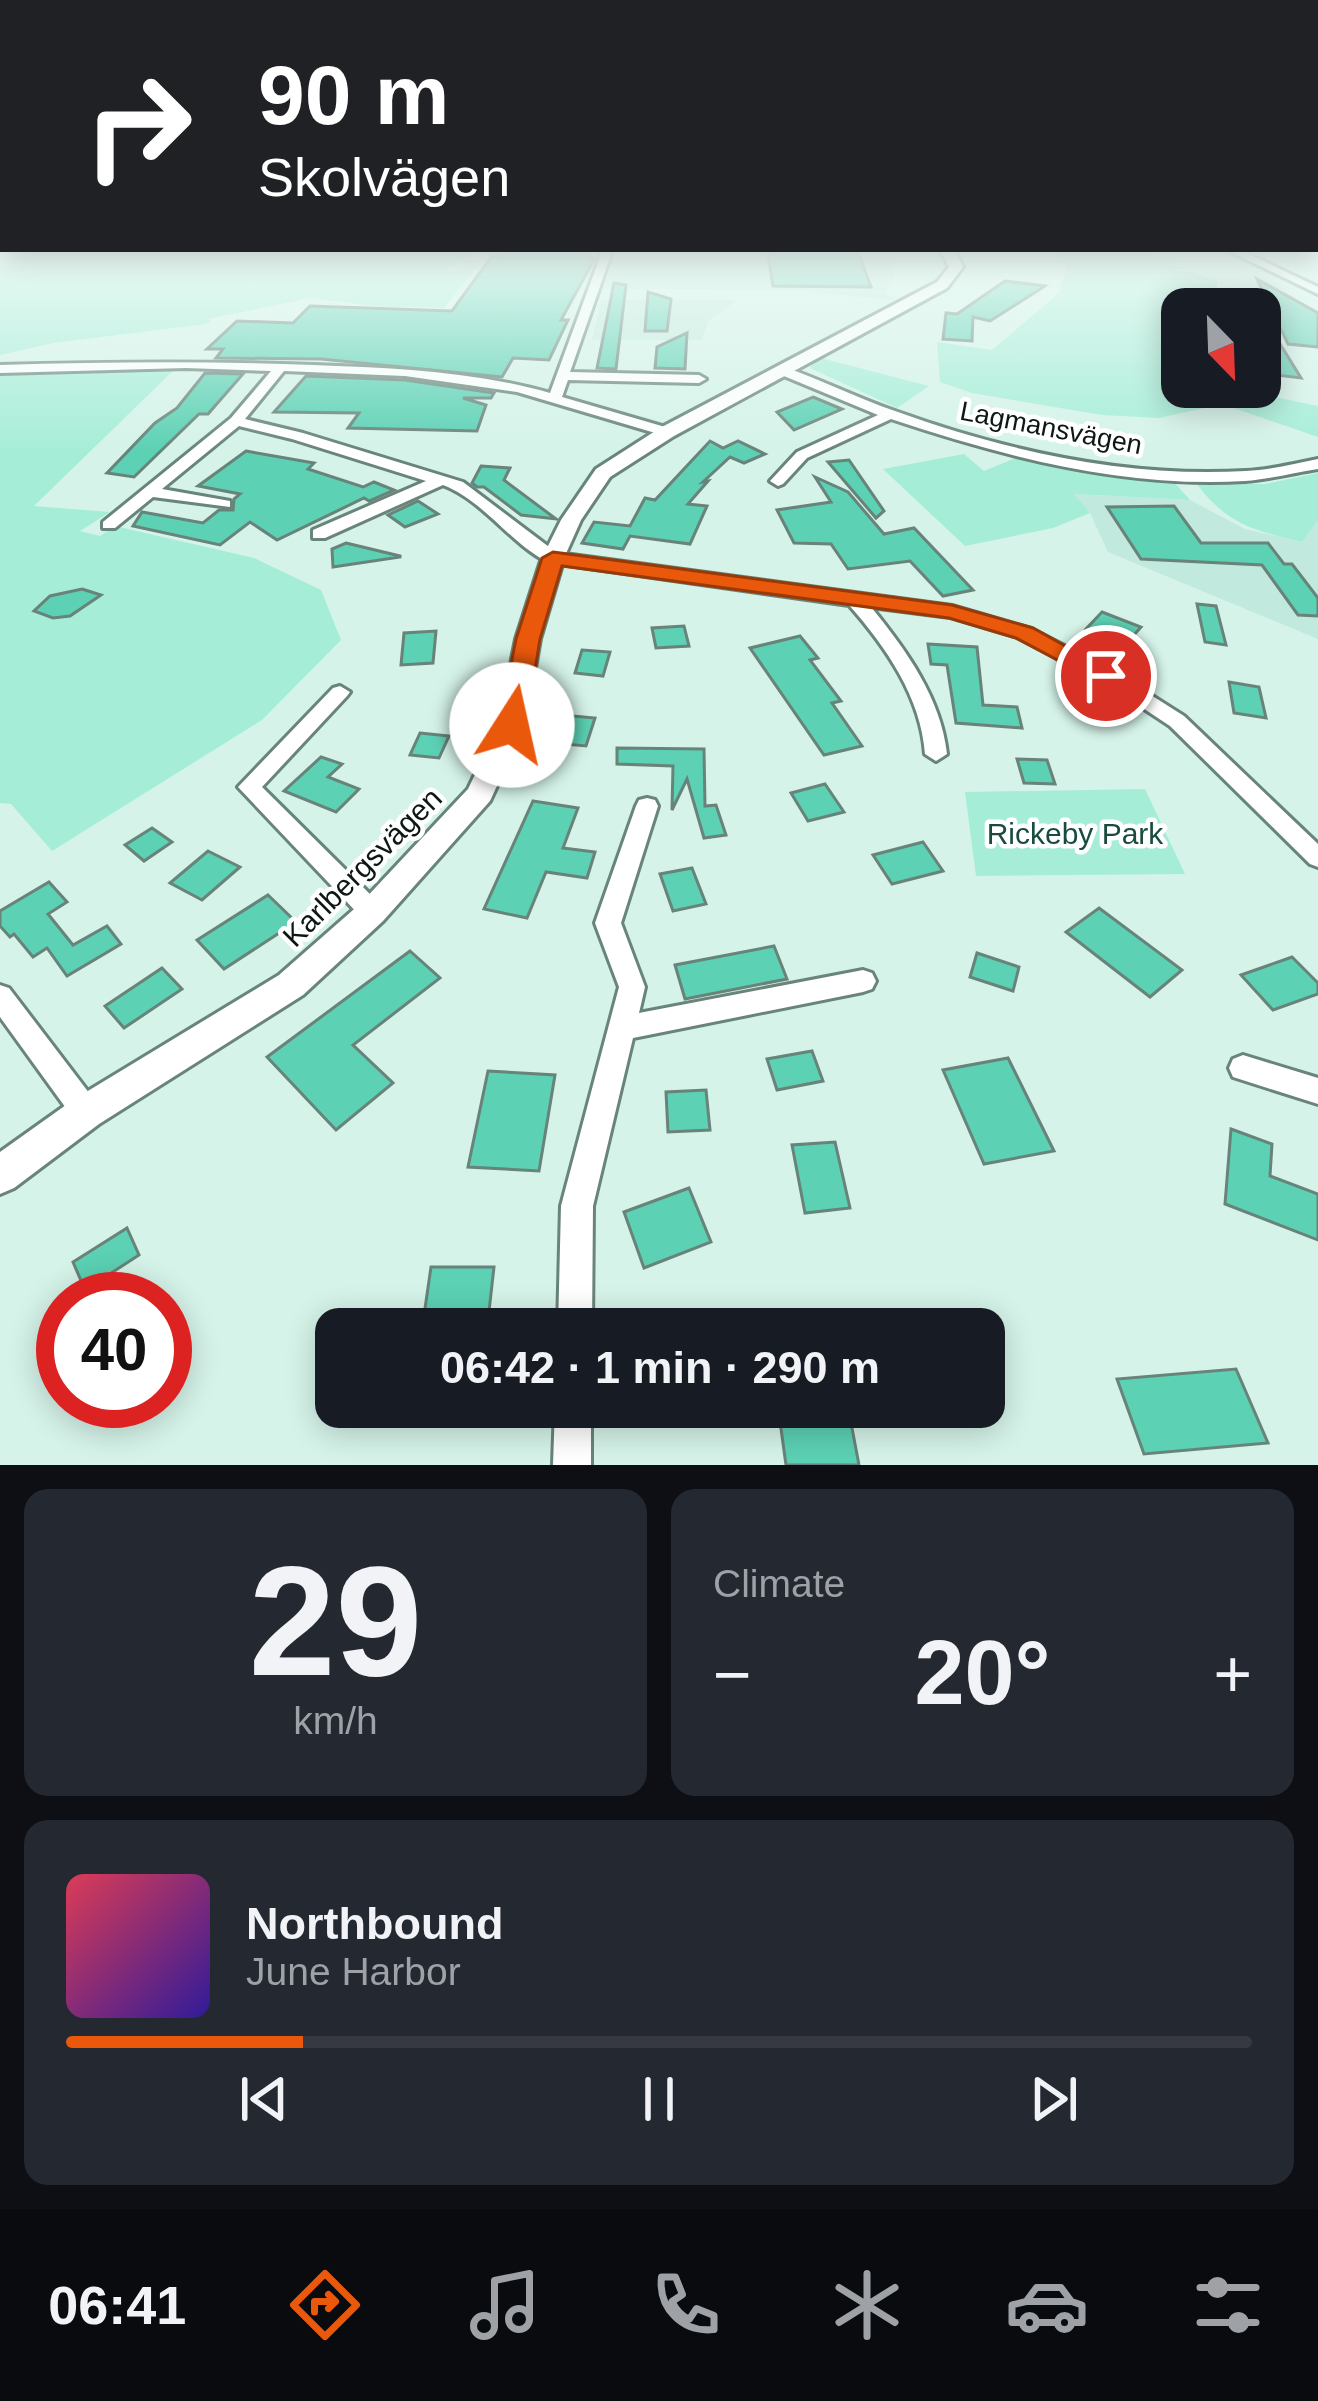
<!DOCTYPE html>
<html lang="en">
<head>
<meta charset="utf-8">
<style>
	:root { --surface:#171b24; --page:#242831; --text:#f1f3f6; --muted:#9ea1a6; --line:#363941; --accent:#ea580c }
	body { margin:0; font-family:Helvetica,sans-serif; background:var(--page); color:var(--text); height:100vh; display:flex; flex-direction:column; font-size:45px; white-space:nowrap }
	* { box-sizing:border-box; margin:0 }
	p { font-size:39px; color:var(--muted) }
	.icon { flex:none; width:66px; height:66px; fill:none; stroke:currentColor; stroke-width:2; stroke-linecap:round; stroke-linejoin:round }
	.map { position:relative; height:1465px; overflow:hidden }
	.side { display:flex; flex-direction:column; gap:24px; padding:24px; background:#0d0f14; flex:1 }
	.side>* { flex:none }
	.top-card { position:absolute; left:0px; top:0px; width:1320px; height:252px; box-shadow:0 6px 30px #0003; background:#202124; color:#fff; overflow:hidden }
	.needle { width:78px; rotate:157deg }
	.tools { position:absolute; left:1161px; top:288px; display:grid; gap:24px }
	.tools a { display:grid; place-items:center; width:120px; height:120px; border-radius:24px; background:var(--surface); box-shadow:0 6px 30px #0003; font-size:60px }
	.speed { position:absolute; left:36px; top:1272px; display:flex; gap:24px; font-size:60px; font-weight:700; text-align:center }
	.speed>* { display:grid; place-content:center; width:156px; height:156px; border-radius:50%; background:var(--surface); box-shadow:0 6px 30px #0003; line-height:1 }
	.speed .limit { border:18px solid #d22; background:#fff; color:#111 }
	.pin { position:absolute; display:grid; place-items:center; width:102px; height:102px; color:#fff; margin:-51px; border:6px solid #fff; border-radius:50%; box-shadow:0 3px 12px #0007 }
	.me { position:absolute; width:132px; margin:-66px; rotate:10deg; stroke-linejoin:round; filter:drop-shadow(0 0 9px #0008) }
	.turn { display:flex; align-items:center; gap:42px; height:252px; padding:0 60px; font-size:54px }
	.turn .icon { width:156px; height:156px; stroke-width:2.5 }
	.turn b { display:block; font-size:84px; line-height:102px }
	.big { font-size:90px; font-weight:700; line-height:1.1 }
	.side .card { flex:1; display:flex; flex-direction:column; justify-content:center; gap:18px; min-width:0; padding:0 42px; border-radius:24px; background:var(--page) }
	.side .dial { align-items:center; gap:0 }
	.dial b { font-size:156px; line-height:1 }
	.song { display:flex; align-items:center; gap:36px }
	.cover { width:144px; height:144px; border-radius:18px; background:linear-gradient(135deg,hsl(350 70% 55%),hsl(250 70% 35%)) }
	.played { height:12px; border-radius:6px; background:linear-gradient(90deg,var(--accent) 20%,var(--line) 20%) }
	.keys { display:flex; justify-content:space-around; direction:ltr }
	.heat { display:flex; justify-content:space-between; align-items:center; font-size:66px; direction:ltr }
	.side .tiles { flex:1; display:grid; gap:24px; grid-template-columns:1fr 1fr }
	.card:last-child { grid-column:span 2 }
	.trip { position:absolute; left:315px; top:1308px; width:690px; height:120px; border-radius:24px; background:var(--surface); box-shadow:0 6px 30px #0003; font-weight:700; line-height:120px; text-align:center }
	.tabs { display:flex; height:192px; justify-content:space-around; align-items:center; background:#090b0e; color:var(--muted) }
	.tabs .icon { width:84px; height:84px }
	.tabs .selected { color:var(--accent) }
	.tabs b { font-size:54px; color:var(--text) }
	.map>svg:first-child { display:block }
	.built { fill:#c2e9dd }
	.green { fill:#a6edd8 }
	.building { fill:#5cd1b4; stroke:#68837a; stroke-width:3 }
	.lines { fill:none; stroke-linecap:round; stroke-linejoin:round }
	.minor-casing { stroke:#69847b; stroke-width:6 }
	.tertiary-casing { stroke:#69847b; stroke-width:6 }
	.minor { fill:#fff; fill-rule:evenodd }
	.tertiary { fill:#fff; fill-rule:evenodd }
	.route { fill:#ea580c; stroke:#983908; stroke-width:3 }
	.labels { text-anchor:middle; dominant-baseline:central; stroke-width:9; stroke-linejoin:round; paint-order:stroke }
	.far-street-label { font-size:27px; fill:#0d1815; stroke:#fff }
	.park-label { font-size:30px; fill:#194c3f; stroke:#fff }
	.street-label { font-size:30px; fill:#0d1815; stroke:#fff }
</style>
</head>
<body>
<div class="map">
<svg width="1318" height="1465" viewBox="0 0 1318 1465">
	<rect width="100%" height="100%" fill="#d5f3e9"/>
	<g class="built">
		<path d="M618 249H890L896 251 893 277 885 294 901 301 795 290 604 289Z"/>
		<path d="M601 300H737L708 321 702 340H592Z"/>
		<path d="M1072 494 1190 500 1245 529 1302 542 1318 520V639L1108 552 1090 513Z"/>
	</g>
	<g class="green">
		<path d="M0 246 3 249H483L441 271 479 264 444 308 374 306 311 298 208 319 212 322 206 324 53 343 0 355Z"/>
		<path d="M1054 249H1137L1218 282 1213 309H1182V387H1256L1261 394 1318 406V437L1222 404 1159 418 1102 415 972 393 940 382 937 342 992 350 1059 293 1067 268Z"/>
		<path d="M817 357 929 386 897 408 810 368Z"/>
		<path d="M176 368 34 506 110 512 80 531 100 536 115 526 254 558 321 590 341 640 262 720 52 851 11 804 0 803V375Z"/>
		<path d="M964 454 984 471 1025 454 1073 464 1076 471 1174 482 1190 500 1074 494 1090 513 1053 528 965 546 883 469Z"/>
		<path d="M1318 473V520L1302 542C1255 531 1226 524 1197 484H1265Z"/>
		<path d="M1145 789 1185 874 976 876 965 792Z"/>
	</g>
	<g class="building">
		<path d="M507 249 591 250 588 257 595 258 561 320H568L549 360 513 358 502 377 321 359 216 358 223 349H207L237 321 293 323 310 306 452 311 492 256H502Z"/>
		<path d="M767 249H857L871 287 773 286Z"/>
		<path d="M1257 279 1318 313V347L1288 344Z"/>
		<path d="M1005 281 1045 286 990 321 973 317 972 341 943 339 946 313 957 314Z"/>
		<path d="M614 283 626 285 616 369 597 368Z"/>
		<path d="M648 292 671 299 667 331H645Z"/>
		<path d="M1266 321 1301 378 1276 375 1260 325Z"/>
		<path d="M687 333 685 369 655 368 657 347Z"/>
		<path d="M205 373 243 374 208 414H199L134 477 107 473 155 423 177 408Z"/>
		<path d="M306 376 405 380 494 393 491 398H463L486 405 477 431 348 428 359 413 274 412Z"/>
		<path d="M813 397 842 409 794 430 777 412Z"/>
		<path d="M710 441 723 448 738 441 765 454 744 463 730 457 703 482 708 481 688 504 707 506 690 544 630 536 623 549 582 543 594 522 630 526 645 498 655 500Z"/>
		<path d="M246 451 314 463 308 469 363 487 374 482 394 490 369 501 364 498 277 540 250 522 220 545 133 526 142 512 203 523 219 510H233L234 499 240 494 198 486Z"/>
		<path d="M849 460 884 511 876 518 828 462Z"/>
		<path d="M481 466 510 468 504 480 556 519 521 515 484 487H477L472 483Z"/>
		<path d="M815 477 848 492 884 534 914 528 973 590 943 596 910 561 848 569 831 544 794 543 777 510 831 502Z"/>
		<path d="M418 501 438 514 405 527 388 515Z"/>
		<path d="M1174 506 1201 543H1268L1284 564H1292L1318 598V616L1298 615 1262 565 1141 559 1107 507Z"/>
		<path d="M346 543 400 556V557L333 567 332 549Z"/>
		<path d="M82 589 101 595 70 616 53 618 34 611 50 596Z"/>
		<path d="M1197 604 1216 606 1226 645 1205 642Z"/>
		<path d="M1102 612 1141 627 1125 645 1086 629Z"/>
		<path d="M684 626 689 646 656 648 652 628Z"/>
		<path d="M436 631 433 663 401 665 404 633Z"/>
		<path d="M800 636 818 658 810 660 841 701 832 703 862 746 824 755 750 648Z"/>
		<path d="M928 644 977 647 983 705 1017 707 1022 728 956 723 947 665 931 664Z"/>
		<path d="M582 650 610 652 603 676 575 673Z"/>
		<path d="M1229 682 1259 687 1266 718 1234 713Z"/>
		<path d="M562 715 595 718 586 746 553 743Z"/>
		<path d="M420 733 449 736 439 758 410 755Z"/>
		<path d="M617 748 704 749 705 806 716 805 726 835 704 838 687 779 672 810 673 766 617 764Z"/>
		<path d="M321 757 342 764 328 777 359 789 336 812 284 791Z"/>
		<path d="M1017 759 1047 760 1055 784 1024 783Z"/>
		<path d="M825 784 844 812 808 821 791 793Z"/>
		<path d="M533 801 578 808 563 848 595 852 587 878 546 872 527 918 484 909Z"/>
		<path d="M152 828 172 842 144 861 125 845Z"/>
		<path d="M923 842 943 871 892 884 873 855Z"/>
		<path d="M208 851 240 867 202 900 170 883Z"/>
		<path d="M692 868 706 904 673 911 660 874Z"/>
		<path d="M49 882 67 902 48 914 73 945 107 926 121 944 67 976 47 948 33 957 14 934 10 937 0 926V911Z"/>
		<path d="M268 895 296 922 224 969 197 940Z"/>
		<path d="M1099 908 1182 970 1150 997 1066 932Z"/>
		<path d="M774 946 787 979 685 999 675 965Z"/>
		<path d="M410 951 440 978 353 1045 393 1083 336 1130 267 1057Z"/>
		<path d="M977 953 1019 967 1013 991 970 977Z"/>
		<path d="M1292 957 1318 983V994L1273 1010 1241 975Z"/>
		<path d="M162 968 182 989 124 1028 105 1006Z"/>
		<path d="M812 1051 823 1081 777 1090 767 1059Z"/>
		<path d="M1008 1058 1054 1151 984 1164 943 1070Z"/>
		<path d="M488 1071 555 1075 539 1171 468 1167Z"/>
		<path d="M706 1090 710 1130 668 1132 666 1092Z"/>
		<path d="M1231 1129 1272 1144 1270 1176 1318 1194V1240L1225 1204Z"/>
		<path d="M835 1142 850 1208 805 1213 792 1145Z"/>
		<path d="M689 1188 711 1242 644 1268 624 1212Z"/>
		<path d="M127 1228 139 1255 85 1290 73 1262Z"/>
		<path d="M431 1267H494L487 1329H422Z"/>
		<path d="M1236 1369 1268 1443 1144 1454 1117 1379Z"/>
		<path d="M778 1407H848L859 1465H786Z"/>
	</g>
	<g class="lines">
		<g class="minor-casing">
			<g id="minor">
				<path d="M603 249H613L570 372 699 375 706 379 699 383 568 380 562 397 672 429V435H662L517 392 405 376 284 371 245 419 303 433 463 482 557 553 952 606 1031 629 1113 671 1184 716 1318 844V867L1310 864 1170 726 1099 679 1017 637 950 617 871 607C906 650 941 698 947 754L936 761 925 754C921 697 886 647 849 605L547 562C508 541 484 501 443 485L325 538H313V530L426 481 292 439 239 426 162 489 230 501V507L153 497 115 528H103V522L231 418 271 371 186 368 0 373V365C105 362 208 361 313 365 392 368 473 371 550 393Z"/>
				<path d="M1225 249H1238L1318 287V294Z"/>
				<path d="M784 367C822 380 857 398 895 411 1006 451 1127 478 1246 471 1270 470 1294 464 1318 459V469C1294 473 1269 479 1245 481 1124 488 1005 457 891 419L807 458 783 484 778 486 770 481 797 452 878 415 779 374V368Z"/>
				<path d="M340 686 350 692 347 696 262 787 381 905 384 912 381 919 372 922 363 919 238 787 333 688Z"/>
				<path d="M647 798 655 800 658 806 621 923 645 987 639 1013 863 970 872 973 876 981 872 989 863 992 633 1038 593 1206 592 1329H558L561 1206 619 987 595 923 636 806 639 800Z"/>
				<path d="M0 985 9 988 96 1102 101 1112 96 1122 86 1125 76 1122 0 1017Z"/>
				<path d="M1243 1055 1318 1078V1104L1233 1077 1229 1068 1233 1059Z"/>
				<path d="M555 1407H591V1465H553Z"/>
			</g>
		</g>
		<g class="tertiary-casing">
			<path id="tertiary" d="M940 249H954L963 267 947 288 674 436 610 477 581 520 564 558 540 639 525 725 490 801 383 921 303 995 99 1124 14 1188 0 1194V1152L73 1100 279 975 361 903 468 789 499 725 516 639 542 558 561 520 596 469 660 428 937 282 949 267Z"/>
		</g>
		<use href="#minor" class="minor"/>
		<use href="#tertiary" class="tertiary"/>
	</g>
	<linearGradient id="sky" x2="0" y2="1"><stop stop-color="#5bafc3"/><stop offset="0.55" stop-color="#ecfaf5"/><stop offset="1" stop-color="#ecfaf5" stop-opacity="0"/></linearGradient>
	<rect width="1318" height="451" fill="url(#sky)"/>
	<path class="route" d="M553 552 952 605 1033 628 1119 676 1106 684 1097 681 1016 638 949 618 562 566 540 639 526 725 512 734 499 725 516 639 542 558Z"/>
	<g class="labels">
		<g class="far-street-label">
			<text transform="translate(1051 428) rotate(11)">Lagmansvägen</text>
		</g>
		<g class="park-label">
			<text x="1075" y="833">Rickeby Park</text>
		</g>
		<g class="street-label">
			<text transform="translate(362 867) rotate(-45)">Karlbergsvägen</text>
		</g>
	</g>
</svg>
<div class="tools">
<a><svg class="needle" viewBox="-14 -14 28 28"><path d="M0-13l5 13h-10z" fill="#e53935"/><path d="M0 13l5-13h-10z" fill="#9ea1a6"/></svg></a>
</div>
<div class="speed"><div class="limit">40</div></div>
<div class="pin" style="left:1106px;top:676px;background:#d93025"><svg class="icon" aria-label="arrive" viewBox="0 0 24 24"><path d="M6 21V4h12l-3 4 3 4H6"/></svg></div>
<svg class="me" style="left:512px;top:725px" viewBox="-20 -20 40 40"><circle r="19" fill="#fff"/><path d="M0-13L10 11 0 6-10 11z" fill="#ea580c"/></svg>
<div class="trip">06:42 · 1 min · 290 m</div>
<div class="top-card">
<div class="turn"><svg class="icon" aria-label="right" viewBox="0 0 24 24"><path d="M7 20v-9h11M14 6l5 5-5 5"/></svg><div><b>90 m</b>Skolvägen</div></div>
</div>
</div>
<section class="side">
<div class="tiles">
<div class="card dial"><b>29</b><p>km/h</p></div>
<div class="card"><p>Climate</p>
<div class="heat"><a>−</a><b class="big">20°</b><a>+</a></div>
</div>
<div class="card">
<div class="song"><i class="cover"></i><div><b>Northbound</b><p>June Harbor</p></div></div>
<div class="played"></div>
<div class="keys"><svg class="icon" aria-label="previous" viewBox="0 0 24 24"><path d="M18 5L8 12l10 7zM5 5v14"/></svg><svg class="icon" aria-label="pause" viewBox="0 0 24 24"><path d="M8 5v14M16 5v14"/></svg><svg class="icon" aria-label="next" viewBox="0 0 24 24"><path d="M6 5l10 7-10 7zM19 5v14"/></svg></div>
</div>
</div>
</section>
<nav class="tabs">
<b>06:41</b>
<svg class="icon selected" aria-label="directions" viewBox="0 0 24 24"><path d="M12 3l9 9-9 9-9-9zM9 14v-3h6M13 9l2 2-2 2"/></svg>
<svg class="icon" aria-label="music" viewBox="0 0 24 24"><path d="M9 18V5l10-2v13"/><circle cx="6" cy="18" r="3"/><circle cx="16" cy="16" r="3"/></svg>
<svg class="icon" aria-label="phone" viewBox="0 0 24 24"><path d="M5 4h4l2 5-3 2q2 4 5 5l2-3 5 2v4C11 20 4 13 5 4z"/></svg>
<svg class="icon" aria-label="climate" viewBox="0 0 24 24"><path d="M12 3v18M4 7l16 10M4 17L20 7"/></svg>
<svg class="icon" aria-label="car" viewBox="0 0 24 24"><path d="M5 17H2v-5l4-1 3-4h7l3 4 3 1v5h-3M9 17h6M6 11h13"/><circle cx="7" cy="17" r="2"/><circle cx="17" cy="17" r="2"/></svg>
<svg class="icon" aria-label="filters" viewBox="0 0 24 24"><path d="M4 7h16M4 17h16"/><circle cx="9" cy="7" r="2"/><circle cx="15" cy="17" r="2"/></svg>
</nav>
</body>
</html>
